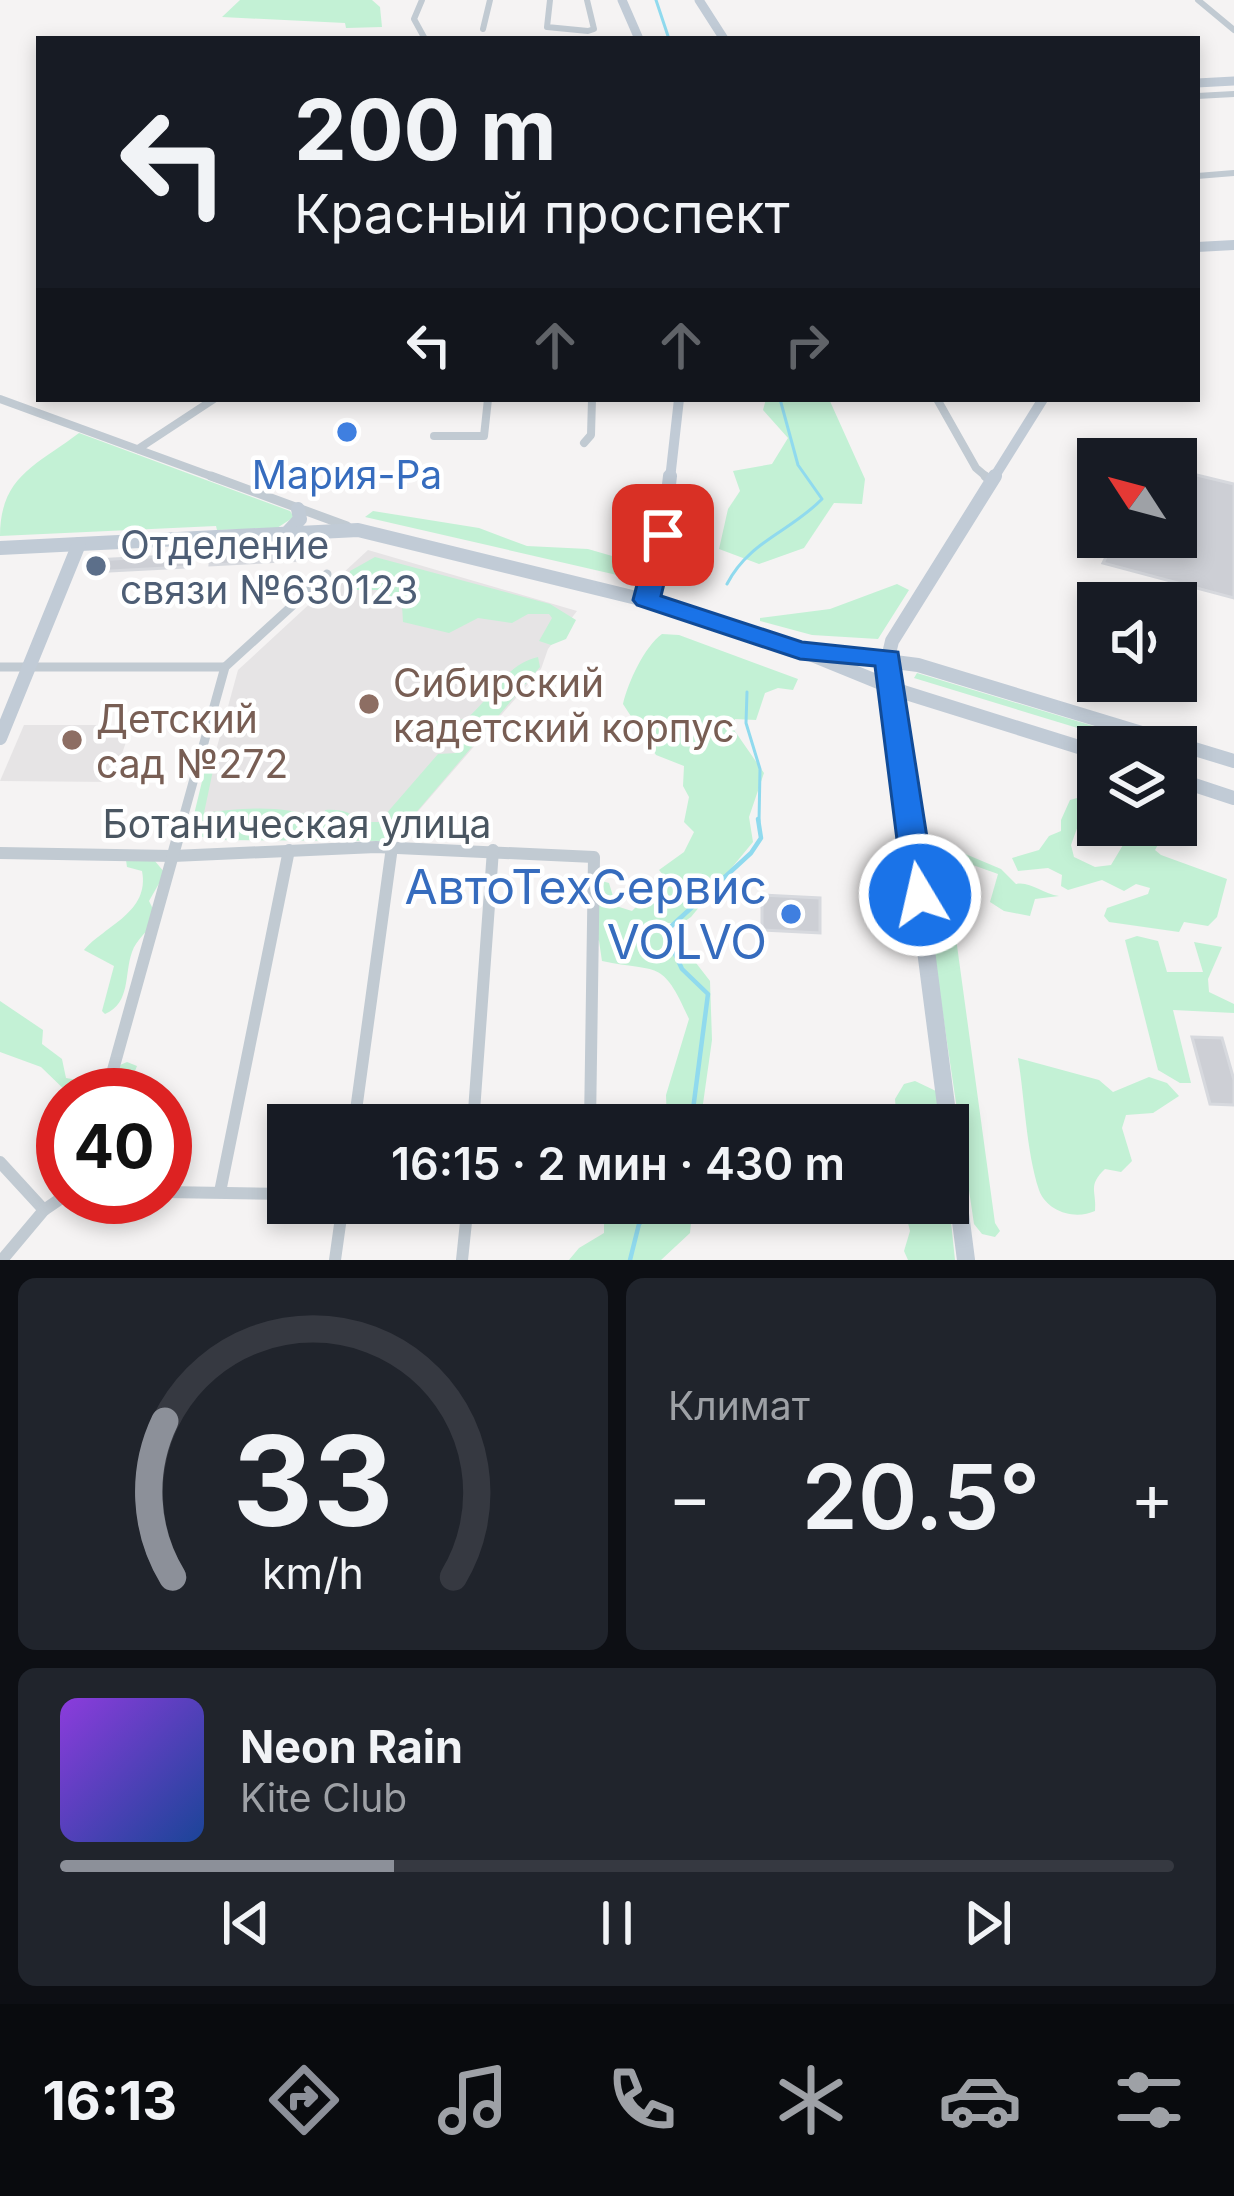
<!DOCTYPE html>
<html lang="ru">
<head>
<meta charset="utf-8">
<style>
	:root { --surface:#171b24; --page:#20242c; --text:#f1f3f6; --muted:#9ea1a6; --line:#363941; --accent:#8c9099 }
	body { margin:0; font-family:Inter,sans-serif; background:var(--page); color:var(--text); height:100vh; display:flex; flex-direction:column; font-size:45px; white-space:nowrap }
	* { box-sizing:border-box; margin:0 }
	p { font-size:39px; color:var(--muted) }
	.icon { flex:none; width:66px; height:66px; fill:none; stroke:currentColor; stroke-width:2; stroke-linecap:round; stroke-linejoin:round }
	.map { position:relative; height:1260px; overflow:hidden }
	.sheet { display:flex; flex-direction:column; gap:18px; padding:18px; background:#0d0f14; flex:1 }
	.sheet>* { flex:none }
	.hud { position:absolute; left:36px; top:36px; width:1164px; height:366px; border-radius:0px; box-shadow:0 6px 18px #0003; background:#171b24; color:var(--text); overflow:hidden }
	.needle { width:78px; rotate:306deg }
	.buttons { position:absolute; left:1077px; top:438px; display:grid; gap:24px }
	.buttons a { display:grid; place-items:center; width:120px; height:120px; border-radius:0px; background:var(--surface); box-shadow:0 6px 18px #0003; font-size:60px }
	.speed { position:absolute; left:36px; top:1068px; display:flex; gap:24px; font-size:60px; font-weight:700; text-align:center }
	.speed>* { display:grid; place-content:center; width:156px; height:156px; border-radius:50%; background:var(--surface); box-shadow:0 6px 18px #0003; line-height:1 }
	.speed .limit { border:18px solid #d22; background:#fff; color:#111 }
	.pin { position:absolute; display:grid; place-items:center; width:102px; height:102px; color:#fff; margin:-51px; border-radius:24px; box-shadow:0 6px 18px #0006 }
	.me { position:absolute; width:132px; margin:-66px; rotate:351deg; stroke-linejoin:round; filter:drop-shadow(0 0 9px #0008) }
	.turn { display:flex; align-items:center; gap:42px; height:252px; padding:0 60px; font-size:54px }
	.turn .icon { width:156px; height:156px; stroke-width:2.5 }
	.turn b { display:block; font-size:84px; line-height:102px }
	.lanes { display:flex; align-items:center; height:114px; padding:0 60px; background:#0003; justify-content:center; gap:60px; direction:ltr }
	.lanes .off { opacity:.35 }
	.big { font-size:90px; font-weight:600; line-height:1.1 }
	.sheet .widget { flex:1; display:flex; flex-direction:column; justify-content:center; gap:18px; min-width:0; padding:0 42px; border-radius:18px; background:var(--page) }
	.sheet .dial { align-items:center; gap:0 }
	.dial svg { height:312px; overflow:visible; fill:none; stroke:var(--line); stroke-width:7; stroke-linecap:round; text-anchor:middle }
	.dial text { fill:var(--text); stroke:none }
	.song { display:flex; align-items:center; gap:36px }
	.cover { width:144px; height:144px; border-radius:18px; background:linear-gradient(135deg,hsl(270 70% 55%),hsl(220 70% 35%)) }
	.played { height:12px; border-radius:6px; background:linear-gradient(90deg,var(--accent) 30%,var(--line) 30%) }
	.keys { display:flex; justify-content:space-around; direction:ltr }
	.heat { display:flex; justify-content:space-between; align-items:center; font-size:66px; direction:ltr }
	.sheet .tiles { flex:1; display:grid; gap:18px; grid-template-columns:1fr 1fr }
	.widget:last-child { grid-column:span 2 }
	.trip { position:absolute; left:267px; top:1104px; width:702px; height:120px; border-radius:0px; background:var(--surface); box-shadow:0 6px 18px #0003; font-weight:600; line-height:120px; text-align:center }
	.dock { display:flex; height:192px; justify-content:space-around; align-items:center; background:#090b0e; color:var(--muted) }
	.dock .icon { width:84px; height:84px }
	.dock .active { color:var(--accent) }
	.dock b { font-size:54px; color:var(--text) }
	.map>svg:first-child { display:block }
	.education { fill:#e6e4e5 }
	.green { fill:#c3f1d5 }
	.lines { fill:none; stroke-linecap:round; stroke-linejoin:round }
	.stream-far1 { stroke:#90daee; stroke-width:3 }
	.stream { stroke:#90daee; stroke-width:4.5 }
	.building { fill:#cdcfd5; stroke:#d7d9de; stroke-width:3 }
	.street-far3 { stroke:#c1cad2; stroke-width:6 }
	.street-far2 { stroke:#c1cad2; stroke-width:8 }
	.street-far1 { stroke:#c1cad2; stroke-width:9 }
	.street { stroke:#c1cad2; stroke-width:12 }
	.secondary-far3 { stroke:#c1cbd6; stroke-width:9 }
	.secondary-far2 { stroke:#c1cbd6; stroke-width:10 }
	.secondary-far1 { stroke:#c1cbd6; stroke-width:14 }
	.secondary { stroke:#c1cbd6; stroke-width:18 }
	.route { fill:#1a73e8; stroke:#114b97; stroke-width:3 }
	.shop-dot { fill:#3f7fe0; stroke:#fff; stroke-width:4.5 }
	.service-dot { fill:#5c6f8a; stroke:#fff; stroke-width:4.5 }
	.education-dot { fill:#8d6e63; stroke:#fff; stroke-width:4.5 }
	.labels { text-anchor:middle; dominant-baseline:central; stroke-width:9; stroke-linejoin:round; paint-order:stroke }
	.shop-label { font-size:39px; fill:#366cbe; stroke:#fff }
	.service-label { font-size:39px; fill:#4e5e75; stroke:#fff; text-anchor:start }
	.education-label { font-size:39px; fill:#785e54; stroke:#fff; text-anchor:start }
	.street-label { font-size:39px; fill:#4a5661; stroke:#fff }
	.near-shop-label { font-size:48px; fill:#366cbe; stroke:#fff; text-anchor:end }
</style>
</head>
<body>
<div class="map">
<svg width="1234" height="1260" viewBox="0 0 1234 1260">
	<rect width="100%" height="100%" fill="#f5f3f3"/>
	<g class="education">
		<path d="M368 550 577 611 548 649 541 669 401 831H194L238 670Z"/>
		<path d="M24 725H132L112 782 0 781Z"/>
	</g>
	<g class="green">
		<path d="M240 0H372L380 7 382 27 346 28 345 23 222 17Z"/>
		<path d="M766 399H829L865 479 862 504 834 503 804 548 759 564 719 549 728 509 740 491 733 471 772 464 788 438 763 410Z"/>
		<path d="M79 433 290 511 294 517 277 528 217 530 216 526 0 536C0 476 37 465 79 433Z"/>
		<path d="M373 511 479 528 527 546 588 549 619 558 626 567 617 575 365 517Z"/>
		<path d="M375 557 550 604 576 620 566 639 551 645 539 641 552 618 549 614H528L512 623 478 618 449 633 403 622 402 605 386 598 384 590H357L347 585 350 571Z"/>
		<path d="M897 584 909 590 878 639 812 635 760 621V618L830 609Z"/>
		<path d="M662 634 679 635 798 679 793 690 778 688 765 693 756 720 735 719 732 727 764 773 749 817 753 842 691 917 682 923H665L710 981 712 1040 700 1125H667L666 1095 689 1019C662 958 659 973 602 961L599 941 593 934 595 879 609 883 616 906 632 911 665 877 659 870 684 852 694 832 684 822 689 797 683 786 684 766 656 755 623 704C628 682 645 646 662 634Z"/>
		<path d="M538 657 540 667 402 829 386 841 209 840 190 831 206 765 211 761H215L204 813C239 808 286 804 318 819L326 816 325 810C343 809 349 812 362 822H379L438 754 456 753 464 736 418 723 466 719C491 699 504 665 538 657Z"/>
		<path d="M917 673 1163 747H1140L914 678Z"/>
		<path d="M1077 798 1098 803V822L1080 820 1071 845 1074 857 1095 867 1111 865 1123 845 1149 826 1165 832 1155 850 1161 855 1227 879 1217 917 1208 926 1184 922 1179 932 1109 922 1104 916 1107 908 1148 894 1150 888 1136 884 1124 891 1102 880 1068 890 1061 886 1062 875 1048 868 1018 871 1012 858 1039 850 1049 836 1061 831V820L1070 800Z"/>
		<path d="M944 845 1001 869 1016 884C1030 881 1043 894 1059 896L1035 899 1030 916 1004 911 990 902 998 874 970 864 953 892 952 909 995 1223 1000 1231 995 1237 982 1234 974 1224 928 914 926 884 938 870 933 853Z"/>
		<path d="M126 860H154L165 873 149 901 158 919C149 929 136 940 132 952 124 974 131 1003 105 1014L102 1011 114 966 84 950C106 925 150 912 142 871L127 867Z"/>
		<path d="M1137 936 1158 941 1167 972H1203L1194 942 1222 947 1208 979 1209 992 1234 1004V1013L1173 1010 1191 1083H1180L1158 1070 1125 940Z"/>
		<path d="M0 1001 43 1030 42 1044 62 1059 66 1078 83 1081 127 1062 137 1066 133 1076 107 1083 98 1095H70L41 1067 0 1052Z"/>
		<path d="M1018 1058 1099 1080 1113 1092 1149 1077 1167 1083 1179 1096 1153 1113 1126 1115 1122 1128 1132 1161 1121 1172 1105 1169C1087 1186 1097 1191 1095 1211 1075 1220 1047 1212 1039 1190 1026 1150 1025 1100 1018 1058Z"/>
		<path d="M915 1081 936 1091 940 1125H897L895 1099 904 1084Z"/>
		<path d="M948 1194 955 1260H908L904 1251 910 1231 903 1203H948Z"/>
		<path d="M597 1203H693L690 1233 661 1260H569L579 1248 604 1233V1214Z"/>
	</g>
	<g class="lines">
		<g class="stream-far1">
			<path d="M656 0 669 39"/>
			<path d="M727 584C749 541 790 532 822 499L798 465 780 399"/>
			<path d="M747 692 746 723 760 769 759 822"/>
		</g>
		<g class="stream">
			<path d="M691 1125 708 994 682 969 665 932 751 853 761 838 758 819"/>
			<path d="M630 1260 639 1224 657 1203"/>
		</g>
	</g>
	<g class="building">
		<path d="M1176 470 1234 484V598L1103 563 1116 537H1176Z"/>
		<path d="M302 549 301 560 210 565 211 554Z"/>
		<path d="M187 555 185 567 92 572 95 560Z"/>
		<path d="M762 895 820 898V933L762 930Z"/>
		<path d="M1192 1037 1222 1038 1234 1080V1105L1210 1104Z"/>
	</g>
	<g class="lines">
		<g class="street-far3">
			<path d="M422 0 414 19 425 39"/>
			<path d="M550 0 547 27 588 31 594 29 587 0"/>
			<path d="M1198 0 1234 30"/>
			<path d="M483 29 490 0"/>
			<path d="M1197 96 1234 94"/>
			<path d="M1197 176 1234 173"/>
		</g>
		<g class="street-far2">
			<path d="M0 399 219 479"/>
			<path d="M937 399 976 468 989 479"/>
			<path d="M434 436H484L488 399"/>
			<path d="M584 443 591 435 592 399"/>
			<path d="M138 449 214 399"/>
		</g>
		<g class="street-far1">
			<path d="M211 476 347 526"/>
			<path d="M985 476 992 482"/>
			<path d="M0 667H225"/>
			<path d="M182 822 225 667 327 574"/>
		</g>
		<g class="street">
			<path d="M0 853 173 856 376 847 594 857 590 1125"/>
			<path d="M106 1095 183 819"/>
			<path d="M354 1125 392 847"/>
			<path d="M473 1125 493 850"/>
			<path d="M0 1162 44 1210"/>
			<path d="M165 1192 288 1194"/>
			<path d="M220 1192 289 850"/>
			<path d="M2 1260 44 1210 63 1197"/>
			<path d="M335 1260 343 1203"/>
			<path d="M462 1260 468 1203"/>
		</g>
		<g class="secondary-far3">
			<path d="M622 0 639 39"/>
			<path d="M699 0 724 39"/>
			<path d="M1197 83 1234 81"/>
		</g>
		<g class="secondary-far2">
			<path d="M1197 247 1234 245"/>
			<path d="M670 479 679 399"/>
			<path d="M993 479 1043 399"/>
		</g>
		<g class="secondary-far1">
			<path d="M288 532 300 519 298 509"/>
			<path d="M0 548 358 530 661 604 800 650 903 692 1098 753"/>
			<path d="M647 600 663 535 670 476"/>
			<path d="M817 652 918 665 1234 761"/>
			<path d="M0 738 79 544"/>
			<path d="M1176 779 1234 798"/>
			<path d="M909 822 888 658 892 641 995 476"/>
		</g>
		<path class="secondary" d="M909 819 966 1260"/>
	</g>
	<path class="route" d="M663 527 676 535 661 596 802 642 898 652 936 895 931 903H908L904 895 875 666 800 659 637 605 633 600 650 535Z"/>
	<g class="shop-dot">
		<circle cx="347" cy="432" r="12"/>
		<circle cx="791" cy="914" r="12"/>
	</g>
	<circle class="service-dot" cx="96" cy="566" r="12"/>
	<g class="education-dot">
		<circle cx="369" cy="704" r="12"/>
		<circle cx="72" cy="740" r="12"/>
	</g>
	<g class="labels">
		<g class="shop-label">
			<text x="347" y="474">Мария-Ра</text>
		</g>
		<g class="service-label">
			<text x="120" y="544">Отделение<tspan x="120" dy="45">связи №630123</tspan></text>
		</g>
		<g class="education-label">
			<text x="393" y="682">Сибирский<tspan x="393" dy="45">кадетский корпус</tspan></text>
			<text x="96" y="718">Детский<tspan x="96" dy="45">сад №272</tspan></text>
		</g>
		<g class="street-label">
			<text x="297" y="823">Ботаническая улица</text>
		</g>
		<g class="near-shop-label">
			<text x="767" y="886">АвтоТехСервис<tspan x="767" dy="55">VOLVO</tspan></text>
		</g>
	</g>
</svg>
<div class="buttons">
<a><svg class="needle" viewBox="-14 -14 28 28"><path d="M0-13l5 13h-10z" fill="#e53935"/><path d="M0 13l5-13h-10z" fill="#9ea1a6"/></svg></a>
<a><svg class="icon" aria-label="sound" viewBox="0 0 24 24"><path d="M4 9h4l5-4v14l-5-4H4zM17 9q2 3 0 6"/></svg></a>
<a><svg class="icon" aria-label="layers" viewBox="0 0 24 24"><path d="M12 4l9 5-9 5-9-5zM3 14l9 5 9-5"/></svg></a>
</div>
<div class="speed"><div class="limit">40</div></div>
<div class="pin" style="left:663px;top:535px;background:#d93025"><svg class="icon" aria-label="arrive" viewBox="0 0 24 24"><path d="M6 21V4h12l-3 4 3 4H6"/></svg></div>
<svg class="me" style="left:920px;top:895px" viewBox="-20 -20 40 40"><circle r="17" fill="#1a73e8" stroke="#fff" stroke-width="3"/><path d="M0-11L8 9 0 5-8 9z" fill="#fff"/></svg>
<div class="trip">16:15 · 2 мин · 430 m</div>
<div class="hud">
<div class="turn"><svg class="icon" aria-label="left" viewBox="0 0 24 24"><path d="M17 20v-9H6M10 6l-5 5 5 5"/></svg><div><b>200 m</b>Красный проспект</div></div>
<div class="lanes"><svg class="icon" aria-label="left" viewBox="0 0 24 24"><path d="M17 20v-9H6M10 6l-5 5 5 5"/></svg><svg class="icon off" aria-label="ahead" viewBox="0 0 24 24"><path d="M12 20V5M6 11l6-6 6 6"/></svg><svg class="icon off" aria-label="ahead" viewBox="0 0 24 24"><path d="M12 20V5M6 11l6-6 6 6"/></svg><svg class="icon off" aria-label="right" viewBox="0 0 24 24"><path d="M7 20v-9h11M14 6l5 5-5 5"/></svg></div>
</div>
</div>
<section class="sheet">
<div class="tiles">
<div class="widget dial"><svg viewBox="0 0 100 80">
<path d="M14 69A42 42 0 1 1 86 69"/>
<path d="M14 69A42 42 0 0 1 12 29" stroke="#8c9099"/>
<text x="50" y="56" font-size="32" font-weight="700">33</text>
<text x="50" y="72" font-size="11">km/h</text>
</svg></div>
<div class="widget"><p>Климат</p>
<div class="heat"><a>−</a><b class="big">20.5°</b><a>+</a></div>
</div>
<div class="widget">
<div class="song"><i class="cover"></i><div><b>Neon Rain</b><p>Kite Club</p></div></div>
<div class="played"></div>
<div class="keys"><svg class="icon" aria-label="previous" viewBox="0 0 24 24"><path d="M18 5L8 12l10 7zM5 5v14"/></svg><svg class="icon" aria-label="pause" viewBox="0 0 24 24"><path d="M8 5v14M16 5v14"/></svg><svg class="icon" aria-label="next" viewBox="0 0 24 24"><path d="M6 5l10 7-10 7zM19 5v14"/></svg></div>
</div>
</div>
</section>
<nav class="dock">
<b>16:13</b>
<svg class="icon active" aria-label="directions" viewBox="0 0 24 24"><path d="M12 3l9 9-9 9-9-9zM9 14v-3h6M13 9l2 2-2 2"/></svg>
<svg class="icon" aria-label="music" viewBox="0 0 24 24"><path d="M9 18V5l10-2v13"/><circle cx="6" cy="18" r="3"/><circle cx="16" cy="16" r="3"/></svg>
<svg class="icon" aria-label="phone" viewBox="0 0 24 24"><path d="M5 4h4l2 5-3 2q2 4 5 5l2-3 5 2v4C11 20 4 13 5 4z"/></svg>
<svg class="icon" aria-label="climate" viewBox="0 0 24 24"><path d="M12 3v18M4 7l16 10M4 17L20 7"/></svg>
<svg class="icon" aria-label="car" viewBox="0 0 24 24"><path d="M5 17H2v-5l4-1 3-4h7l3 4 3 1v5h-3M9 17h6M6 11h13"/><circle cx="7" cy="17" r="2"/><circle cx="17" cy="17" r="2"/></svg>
<svg class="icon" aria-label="filters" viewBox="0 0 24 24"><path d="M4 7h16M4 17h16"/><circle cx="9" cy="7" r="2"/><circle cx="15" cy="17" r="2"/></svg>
</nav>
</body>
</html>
